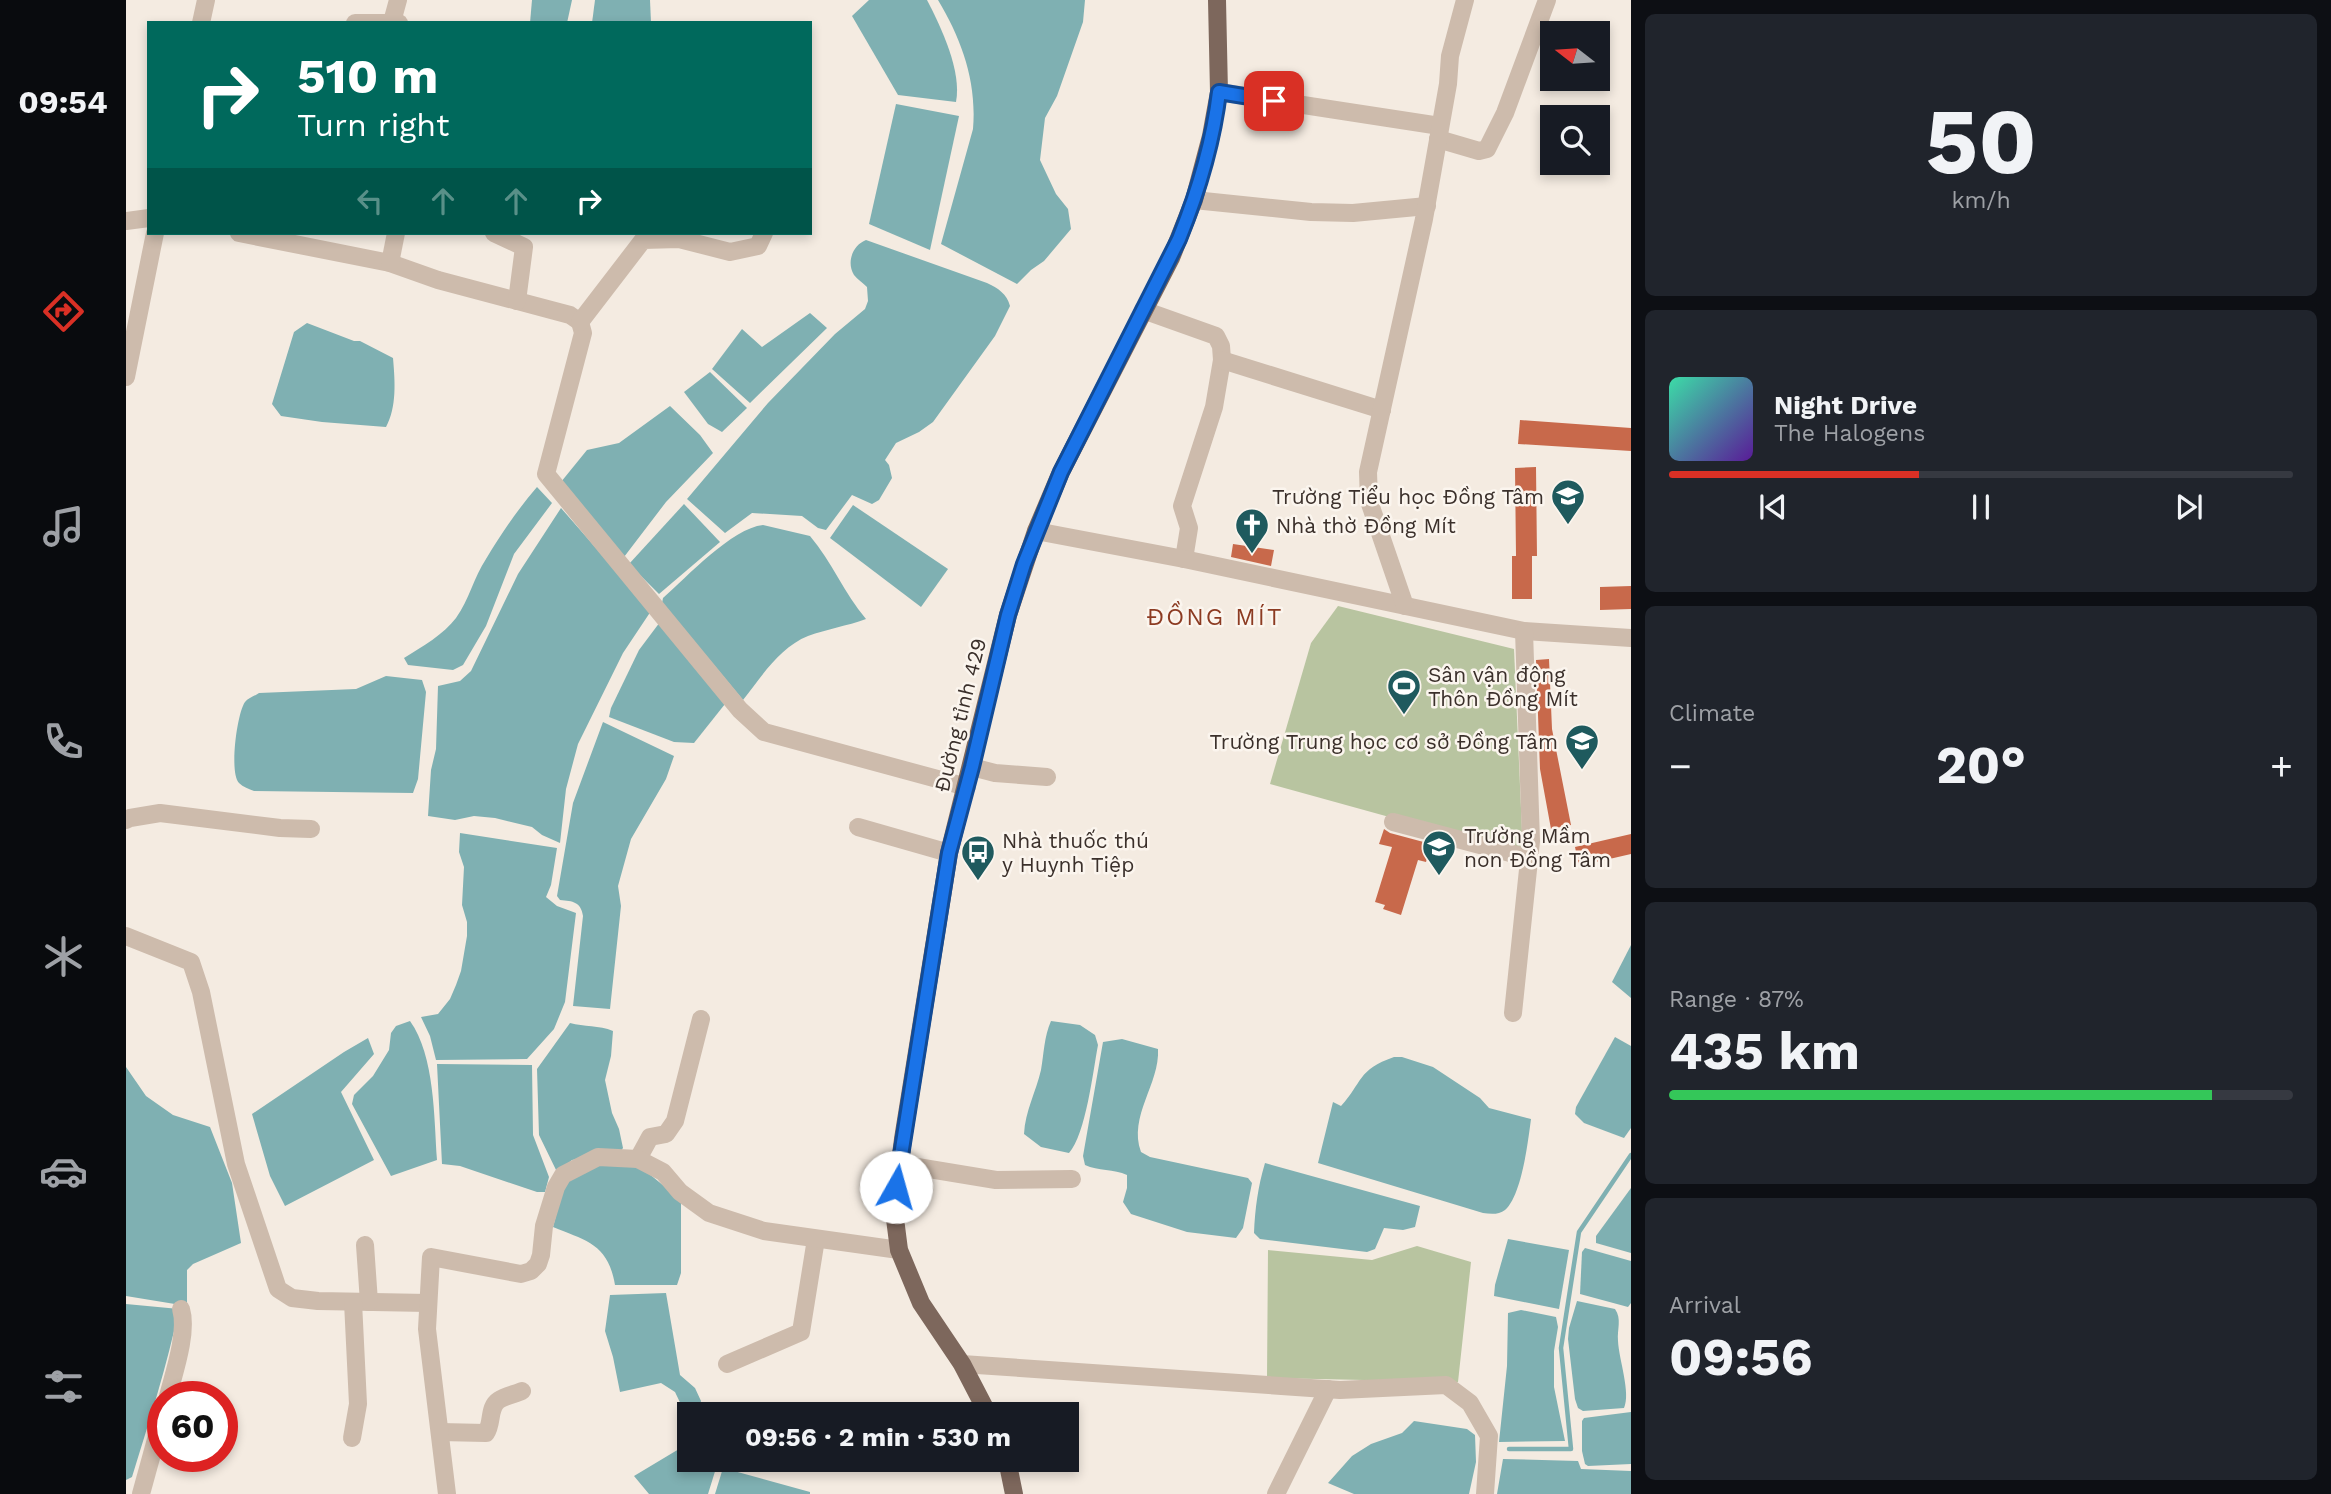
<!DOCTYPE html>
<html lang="en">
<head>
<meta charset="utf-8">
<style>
	:root { --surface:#171b24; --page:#20242c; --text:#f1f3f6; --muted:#9ea1a6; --line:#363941; --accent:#d93025 }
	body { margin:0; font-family:"Work Sans",sans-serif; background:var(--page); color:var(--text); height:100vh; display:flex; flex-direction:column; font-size:26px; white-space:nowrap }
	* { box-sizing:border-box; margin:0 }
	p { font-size:23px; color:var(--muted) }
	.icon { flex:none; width:38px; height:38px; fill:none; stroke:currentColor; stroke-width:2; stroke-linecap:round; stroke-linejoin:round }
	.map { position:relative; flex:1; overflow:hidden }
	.details { display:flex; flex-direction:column; gap:14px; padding:14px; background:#0d0f14; width:700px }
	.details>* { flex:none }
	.top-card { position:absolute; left:21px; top:21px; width:665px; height:214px; border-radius:0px; box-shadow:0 4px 10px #0003; background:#00695c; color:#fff; overflow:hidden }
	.needle { width:46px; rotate:287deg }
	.tools { position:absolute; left:1414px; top:21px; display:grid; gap:14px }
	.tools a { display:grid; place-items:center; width:70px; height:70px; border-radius:0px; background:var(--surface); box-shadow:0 4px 10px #0003; font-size:35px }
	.speed { position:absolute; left:21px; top:1381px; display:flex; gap:14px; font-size:35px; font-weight:700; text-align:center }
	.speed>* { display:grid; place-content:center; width:91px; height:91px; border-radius:50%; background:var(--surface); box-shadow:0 4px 10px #0003; line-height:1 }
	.speed .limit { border:10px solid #d22; background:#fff; color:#111 }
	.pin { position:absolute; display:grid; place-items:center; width:60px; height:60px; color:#fff; margin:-30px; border-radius:14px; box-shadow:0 4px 10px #0006 }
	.me { position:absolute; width:77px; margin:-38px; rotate:7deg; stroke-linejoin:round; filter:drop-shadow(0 0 5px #0008) }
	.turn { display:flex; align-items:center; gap:24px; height:147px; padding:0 35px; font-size:32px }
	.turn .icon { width:91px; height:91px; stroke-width:2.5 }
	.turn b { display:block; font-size:49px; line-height:60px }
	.lanes { display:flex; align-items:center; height:66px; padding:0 35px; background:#0003; justify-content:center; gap:35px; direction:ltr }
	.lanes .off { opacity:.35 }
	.big { font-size:52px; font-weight:700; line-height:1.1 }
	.details .card { flex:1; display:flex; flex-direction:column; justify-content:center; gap:10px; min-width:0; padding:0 24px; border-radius:10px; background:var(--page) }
	.details .dial { align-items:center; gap:0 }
	.dial b { font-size:91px; line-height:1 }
	.song { display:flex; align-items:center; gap:21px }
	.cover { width:84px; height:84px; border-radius:10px; background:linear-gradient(135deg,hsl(160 70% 55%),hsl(270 70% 35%)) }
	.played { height:7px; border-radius:4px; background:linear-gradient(90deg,var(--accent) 40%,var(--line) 40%) }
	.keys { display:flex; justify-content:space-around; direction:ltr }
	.heat { display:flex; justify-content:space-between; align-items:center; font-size:38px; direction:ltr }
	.charge { height:10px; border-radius:5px; background:linear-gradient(90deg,#34c759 87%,var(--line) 0) }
	.trip { position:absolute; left:551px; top:1402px; width:402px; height:70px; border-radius:0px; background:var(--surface); box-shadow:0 4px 10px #0003; font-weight:700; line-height:70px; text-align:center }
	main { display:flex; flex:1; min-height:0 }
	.tabs { display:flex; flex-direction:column; width:126px; justify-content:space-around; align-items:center; background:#090b0e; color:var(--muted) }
	.tabs .icon { width:49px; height:49px }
	.tabs .on { color:var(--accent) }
	.tabs b { font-size:32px; color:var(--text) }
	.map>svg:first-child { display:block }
	.green { fill:#b8c4a0 }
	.water { fill:#7fb0b2 }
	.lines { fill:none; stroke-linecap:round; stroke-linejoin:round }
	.stream { stroke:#7fb0b2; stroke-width:4.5 }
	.building { fill:#c8694b }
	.minor { stroke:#cdbbac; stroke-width:18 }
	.major { stroke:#7d675c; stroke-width:18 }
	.route-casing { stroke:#114b97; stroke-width:18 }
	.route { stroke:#1a73e8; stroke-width:12 }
	.labels { text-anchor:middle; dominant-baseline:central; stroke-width:5; stroke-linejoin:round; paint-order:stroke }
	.poi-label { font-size:21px; fill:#3b302b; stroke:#fbf5ee; text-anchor:start }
	.street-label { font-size:21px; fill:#3b302b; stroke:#fbf5ee }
	.quarter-label { font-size:24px; letter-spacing:2px; fill:#8c3b22; stroke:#fbf5ee }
</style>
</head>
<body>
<main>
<nav class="tabs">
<b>09:54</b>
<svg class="icon on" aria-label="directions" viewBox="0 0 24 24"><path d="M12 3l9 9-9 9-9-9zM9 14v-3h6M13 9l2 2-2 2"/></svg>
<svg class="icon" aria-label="music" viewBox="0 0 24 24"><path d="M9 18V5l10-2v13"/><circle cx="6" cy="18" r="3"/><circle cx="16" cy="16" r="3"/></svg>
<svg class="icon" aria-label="phone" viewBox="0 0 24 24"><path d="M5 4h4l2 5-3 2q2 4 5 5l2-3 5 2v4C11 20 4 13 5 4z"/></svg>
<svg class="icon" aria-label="climate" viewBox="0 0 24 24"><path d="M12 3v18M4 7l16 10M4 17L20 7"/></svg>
<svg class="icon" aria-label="car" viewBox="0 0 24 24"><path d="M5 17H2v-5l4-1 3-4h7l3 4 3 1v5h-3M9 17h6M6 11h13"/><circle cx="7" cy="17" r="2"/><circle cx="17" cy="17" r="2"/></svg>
<svg class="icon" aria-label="filters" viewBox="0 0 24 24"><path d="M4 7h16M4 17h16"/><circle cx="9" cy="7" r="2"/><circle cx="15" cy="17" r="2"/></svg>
</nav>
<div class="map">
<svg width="1505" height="1494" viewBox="0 0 1505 1494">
	<rect width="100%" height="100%" fill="#f4ebe1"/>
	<g class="green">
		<path d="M1212 606 1388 649 1397 854 1144 784 1185 643Z"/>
		<path d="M1291 1246 1345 1262 1332 1382 1141 1378 1142 1250 1246 1260Z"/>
	</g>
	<g class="water">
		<path d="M406 0H446L441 23H404Z"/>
		<path d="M469 0H524L525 23H466Z"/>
		<path d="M743 0H801C815 27 836 71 830 102L772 95 726 16Z"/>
		<path d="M812 0H959L957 22 931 96 919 118 914 160 930 194 942 209 945 229 918 261 905 270 891 284 815 244 847 129C851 82 836 40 812 0Z"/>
		<path d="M770 104 833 116 804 250 743 224Z"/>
		<path d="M740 240 861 283C872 288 881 294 884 306L869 336 807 422 793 432 770 443 759 460 763 465 766 478 753 500 746 504 726 495 700 530 692 528 676 516 626 513 599 533 561 499 642 403 709 334 739 309 742 301 741 287C737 283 731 279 728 275 720 262 727 245 740 240Z"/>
		<path d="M684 313 701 328 624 403 586 369 616 329 636 347Z"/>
		<path d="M181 323 228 341H234L267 358C269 381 271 407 260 427L196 422 155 416 146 404 168 332Z"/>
		<path d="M584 372 621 408 596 432 582 424 558 392Z"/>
		<path d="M544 406 574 435 587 453 540 502 498 557 435 482 461 450 493 443Z"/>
		<path d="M411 487 426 503 388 554 360 626 337 665 327 670 282 665 278 658C296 647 318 634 330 618 343 600 348 577 360 559 375 534 392 509 411 487Z"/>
		<path d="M558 504 594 542 533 594 503 564Z"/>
		<path d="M727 505 822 569 795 607 704 538Z"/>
		<path d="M435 508 525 611 497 653 452 744 440 789 434 843 416 835 406 827 369 818 348 816 329 820 302 816 305 770 310 749 312 686 334 681 345 671 392 574Z"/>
		<path d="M637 525 684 536C706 562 718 593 740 619 721 626 701 629 682 636 654 647 635 677 617 700L536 603 537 598C561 577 606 528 637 525Z"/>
		<path d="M534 622 599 704 568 743 548 742 483 717 485 708 513 650Z"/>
		<path d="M260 676 296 680 300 692 292 779 287 793 128 791C123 789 117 787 113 783 103 773 111 713 119 702 122 698 129 696 133 693L230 689Z"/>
		<path d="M477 722 548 756 540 779 505 839 492 886 495 906 484 1009 447 1006 457 916C455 902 447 901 434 900L431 896 447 803Z"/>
		<path d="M334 833 431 848 425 885 420 897 431 906 450 913 439 1002 428 1029 401 1059 310 1060 304 1036 295 1017 312 1014 324 999 330 985 335 971 341 936V922L336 905 338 867 333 852Z"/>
		<path d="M1505 945V998L1486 982Z"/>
		<path d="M284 1021C309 1056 308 1118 311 1160L265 1176 226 1104 228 1095 247 1076 263 1050 265 1033 270 1026Z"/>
		<path d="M925 1021 954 1025 969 1035 972 1045C967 1071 960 1134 943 1153L915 1147 898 1134C899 1111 910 1092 915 1070 918 1053 918 1037 925 1021Z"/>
		<path d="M444 1023C458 1027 473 1025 487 1031L485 1056 479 1080 486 1113 493 1129 497 1148 494 1152 446 1160 431 1172 413 1135 411 1069Z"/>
		<path d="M1489 1037 1505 1046V1128L1498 1138 1458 1123 1449 1114 1450 1107Z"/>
		<path d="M242 1038 248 1054 215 1092 248 1160 159 1206 144 1176 126 1114 218 1052Z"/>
		<path d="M996 1039 1032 1049C1034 1084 1002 1116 1015 1152L1024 1157 1122 1178 1126 1183 1117 1228 1110 1238 1061 1232 1005 1214 997 1202 1001 1188V1175C988 1169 972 1171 959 1165L957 1156 977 1042Z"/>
		<path d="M1268 1057H1276L1307 1067 1354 1098 1363 1108 1405 1119C1402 1141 1396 1195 1379 1210 1373 1215 1364 1214 1357 1213L1192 1163 1207 1102 1215 1106C1237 1082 1231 1070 1268 1057Z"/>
		<path d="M311 1064 406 1065 407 1135 423 1177 419 1192H411L334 1166 316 1164Z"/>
		<path d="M0 1067 20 1096 47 1115 84 1127 106 1183 115 1243 67 1264 61 1270V1306L0 1296Z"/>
		<path d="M1139 1163 1294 1206 1289 1227 1277 1230 1258 1228 1249 1249 1241 1252 1134 1239 1128 1233C1129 1209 1132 1186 1139 1163Z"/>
		<path d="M495 1164 516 1168 555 1200V1273L551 1285H489C482 1244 461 1241 427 1227L436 1192 442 1178 471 1166Z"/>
		<path d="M1505 1188V1253L1470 1243V1236Z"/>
		<path d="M1382 1239 1443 1250 1433 1309 1368 1296 1369 1285Z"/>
		<path d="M1459 1248 1505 1261V1303L1502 1307 1454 1294 1456 1252Z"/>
		<path d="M540 1293 554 1375 569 1388 575 1401 573 1409 560 1415 549 1392 535 1383 494 1392 487 1357 479 1331 484 1295Z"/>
		<path d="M1451 1301 1489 1309C1496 1319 1491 1329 1492 1341 1493 1360 1505 1393 1498 1408L1457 1411 1452 1408 1449 1399 1442 1339 1443 1328Z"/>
		<path d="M0 1304 53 1309C41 1366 23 1422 6 1477L0 1480Z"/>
		<path d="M1395 1310 1430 1317 1432 1327 1428 1351V1387L1439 1441 1373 1442 1381 1366 1382 1313Z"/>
		<path d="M1505 1412V1464L1462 1466 1459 1464 1456 1451V1421L1458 1418Z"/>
		<path d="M1288 1421 1341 1429 1349 1435 1350 1462 1343 1494H1228L1202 1483 1226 1456 1245 1444 1276 1433Z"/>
		<path d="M563 1443 564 1460H586L591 1465 582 1494H523L508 1476Z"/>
		<path d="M1377 1459 1452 1461 1455 1469 1505 1471V1494H1371Z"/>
		<path d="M597 1468 684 1492V1494H589Z"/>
	</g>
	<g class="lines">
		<path class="stream" d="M1383 1449H1445L1435 1348 1453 1232 1505 1155"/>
	</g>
	<g class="building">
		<path d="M1394 420 1505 428V451L1392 444Z"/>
		<path d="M1410 467 1411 556H1406V599H1386V556H1390L1389 468Z"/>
		<path d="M1107 544 1148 550 1145 566 1105 557Z"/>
		<path d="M1505 586V609L1474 610V587Z"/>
		<path d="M1423 659 1426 729 1445 825 1425 829 1414 769 1410 660Z"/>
		<path d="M1258 829 1264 833 1305 844 1300 862 1292 860 1275 915 1257 909 1259 905 1249 902 1266 847 1253 844Z"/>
		<path d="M1505 834V854L1453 866 1449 847Z"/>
	</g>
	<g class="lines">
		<g class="minor">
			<path d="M266 22 272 0"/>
			<path d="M75 23 80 0"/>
			<path d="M229 23H273"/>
			<path d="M1093 92 1314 126"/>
			<path d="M1312 139 1353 151 1361 149 1379 113 1421 0"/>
			<path d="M1068 200 1185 212 1227 213 1301 206"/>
			<path d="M0 221 23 218"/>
			<path d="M113 233 264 263 312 280 444 315 454 322 457 333 420 474 614 710 638 732 841 787"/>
			<path d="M368 233 398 247 391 301"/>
			<path d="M264 263 270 233"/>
			<path d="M1017 310 1090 336 1095 346 1096 360 1088 407 1056 506 1063 528 1058 559"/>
			<path d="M454 322 517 240 553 239 604 252 632 246 638 233"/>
			<path d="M1096 360 1256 410"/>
			<path d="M0 377 29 233"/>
			<path d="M910 531 1058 559 1398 631 1505 638"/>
			<path d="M1279 606 1243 501 1242 472 1298 219 1322 84 1324 56 1339 0"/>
			<path d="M846 767 869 773 921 777"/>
			<path d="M0 820 4 818 34 813 154 828 185 829"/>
			<path d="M1267 822 1403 858"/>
			<path d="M732 827 823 853"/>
			<path d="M0 936 65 962 75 992 110 1164 152 1289 166 1298 192 1301 302 1303"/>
			<path d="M1387 1013 1405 841 1398 631"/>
			<path d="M512 1159 524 1137 540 1134 549 1121 575 1019"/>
			<path d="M773 1164 870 1180 946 1179"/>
			<path d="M239 1245 243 1302"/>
			<path d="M601 1364 675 1332 690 1239"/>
			<path d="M836 1364 1214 1390 1320 1385 1344 1403 1363 1436 1359 1494"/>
			<path d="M42 1396C48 1373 62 1332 55 1309"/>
			<path d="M314 1432 360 1433C367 1423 362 1407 373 1400 379 1396 389 1394 396 1391"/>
			<path d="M226 1438 232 1404 227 1302"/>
			<path d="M15 1494 37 1414"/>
			<path d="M321 1494 301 1329 305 1257 395 1274 405 1271 412 1264 415 1255 418 1226 430 1187 437 1175 472 1157 512 1159 537 1172 554 1192 583 1213 638 1231 773 1250"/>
			<path d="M1150 1494 1202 1389"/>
		</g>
		<g class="major">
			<path d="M862 1414 836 1364 795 1303 773 1250 768 1211 777 1139 823 853 882 615 910 531 935 472 1045 258 1068 200 1085 136 1093 92 1091 0"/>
			<path d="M881 1460 888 1494"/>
		</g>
	</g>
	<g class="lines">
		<g class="route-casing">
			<path id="route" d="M770 1187 823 853 846 767 882 615 898 564 935 472 1053 239C1072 192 1087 143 1093 92L1148 101"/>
		</g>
		<use href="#route" class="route"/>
	</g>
	<defs>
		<g id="school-pin" transform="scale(1.75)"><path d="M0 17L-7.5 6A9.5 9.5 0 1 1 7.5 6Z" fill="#1f5a5e" stroke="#fbf5ee"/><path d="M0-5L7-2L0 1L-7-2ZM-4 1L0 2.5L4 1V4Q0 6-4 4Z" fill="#fff"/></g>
		<g id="church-pin" transform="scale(1.75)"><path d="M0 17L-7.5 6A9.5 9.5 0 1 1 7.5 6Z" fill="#1f5a5e" stroke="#fbf5ee"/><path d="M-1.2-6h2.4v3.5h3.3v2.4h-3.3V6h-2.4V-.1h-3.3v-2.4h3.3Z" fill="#fff"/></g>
		<g id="stadium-pin" transform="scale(1.75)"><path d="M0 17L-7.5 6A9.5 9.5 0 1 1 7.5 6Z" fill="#1f5a5e" stroke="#fbf5ee"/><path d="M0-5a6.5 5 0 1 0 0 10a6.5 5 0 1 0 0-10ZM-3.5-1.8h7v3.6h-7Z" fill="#fff"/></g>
		<g id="bus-pin" transform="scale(1.75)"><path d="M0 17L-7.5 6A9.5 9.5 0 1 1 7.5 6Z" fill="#1f5a5e" stroke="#fbf5ee"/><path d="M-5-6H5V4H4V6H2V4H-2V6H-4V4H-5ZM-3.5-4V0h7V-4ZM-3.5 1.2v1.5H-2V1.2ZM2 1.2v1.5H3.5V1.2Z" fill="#fff"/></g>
	</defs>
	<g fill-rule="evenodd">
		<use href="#school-pin" x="1442" y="496"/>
		<use href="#church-pin" x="1126" y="525"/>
		<use href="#stadium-pin" x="1278" y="686"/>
		<use href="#school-pin" x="1456" y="741"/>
		<use href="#school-pin" x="1313" y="847"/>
		<use href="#bus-pin" x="852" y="852"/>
	</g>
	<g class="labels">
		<g class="poi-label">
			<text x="1418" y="496" text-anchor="end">Trường Tiểu học Đồng Tâm</text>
			<text x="1150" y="525">Nhà thờ Đồng Mít</text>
			<text x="1302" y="674">Sân vận động<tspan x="1302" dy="24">Thôn Đồng Mít</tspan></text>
			<text x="1432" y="741" text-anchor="end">Trường Trung học cơ sở Đồng Tâm</text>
			<text x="1338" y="835">Trường Mầm<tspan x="1338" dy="24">non Đồng Tâm</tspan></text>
			<text x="876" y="840">Nhà thuốc thú<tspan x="876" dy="24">y Huynh Tiệp</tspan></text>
		</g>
		<g class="street-label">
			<text transform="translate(834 715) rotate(-76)">Đường tỉnh 429</text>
		</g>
		<g class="quarter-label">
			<text x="1089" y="617">ĐỒNG MÍT</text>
		</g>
	</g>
</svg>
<div class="tools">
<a><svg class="needle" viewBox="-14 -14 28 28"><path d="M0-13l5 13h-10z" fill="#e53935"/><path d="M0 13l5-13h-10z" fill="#9ea1a6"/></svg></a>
<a><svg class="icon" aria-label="search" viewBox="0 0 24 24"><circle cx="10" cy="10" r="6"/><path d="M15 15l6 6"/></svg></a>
</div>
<div class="speed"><div class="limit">60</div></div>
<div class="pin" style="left:1148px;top:101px;background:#d93025"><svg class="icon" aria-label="arrive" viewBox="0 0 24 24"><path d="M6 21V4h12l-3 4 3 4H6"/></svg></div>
<svg class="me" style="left:770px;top:1187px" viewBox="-20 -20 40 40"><circle r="19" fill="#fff"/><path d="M0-13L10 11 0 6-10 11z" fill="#1a73e8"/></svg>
<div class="trip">09:56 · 2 min · 530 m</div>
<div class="top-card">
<div class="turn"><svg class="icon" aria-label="right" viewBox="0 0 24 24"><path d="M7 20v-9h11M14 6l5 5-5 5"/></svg><div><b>510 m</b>Turn right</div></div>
<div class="lanes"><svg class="icon off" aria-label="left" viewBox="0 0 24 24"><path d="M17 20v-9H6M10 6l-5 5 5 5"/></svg><svg class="icon off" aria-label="ahead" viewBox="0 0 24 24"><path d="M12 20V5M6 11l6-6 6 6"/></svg><svg class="icon off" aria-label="ahead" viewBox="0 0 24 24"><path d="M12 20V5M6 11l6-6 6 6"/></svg><svg class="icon" aria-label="right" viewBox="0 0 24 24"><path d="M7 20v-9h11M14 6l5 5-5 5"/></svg></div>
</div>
</div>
<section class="details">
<div class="card dial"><b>50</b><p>km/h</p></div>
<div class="card">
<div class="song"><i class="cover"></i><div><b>Night Drive</b><p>The Halogens</p></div></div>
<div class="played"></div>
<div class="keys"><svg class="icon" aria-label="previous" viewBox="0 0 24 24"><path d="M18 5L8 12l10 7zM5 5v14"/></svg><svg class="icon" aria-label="pause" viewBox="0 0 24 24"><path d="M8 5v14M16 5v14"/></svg><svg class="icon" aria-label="next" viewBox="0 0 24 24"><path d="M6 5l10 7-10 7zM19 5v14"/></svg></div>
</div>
<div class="card"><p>Climate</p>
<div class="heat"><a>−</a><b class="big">20°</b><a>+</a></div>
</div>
<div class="card"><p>Range · 87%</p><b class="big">435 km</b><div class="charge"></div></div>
<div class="card"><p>Arrival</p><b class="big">09:56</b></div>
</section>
</main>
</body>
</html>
